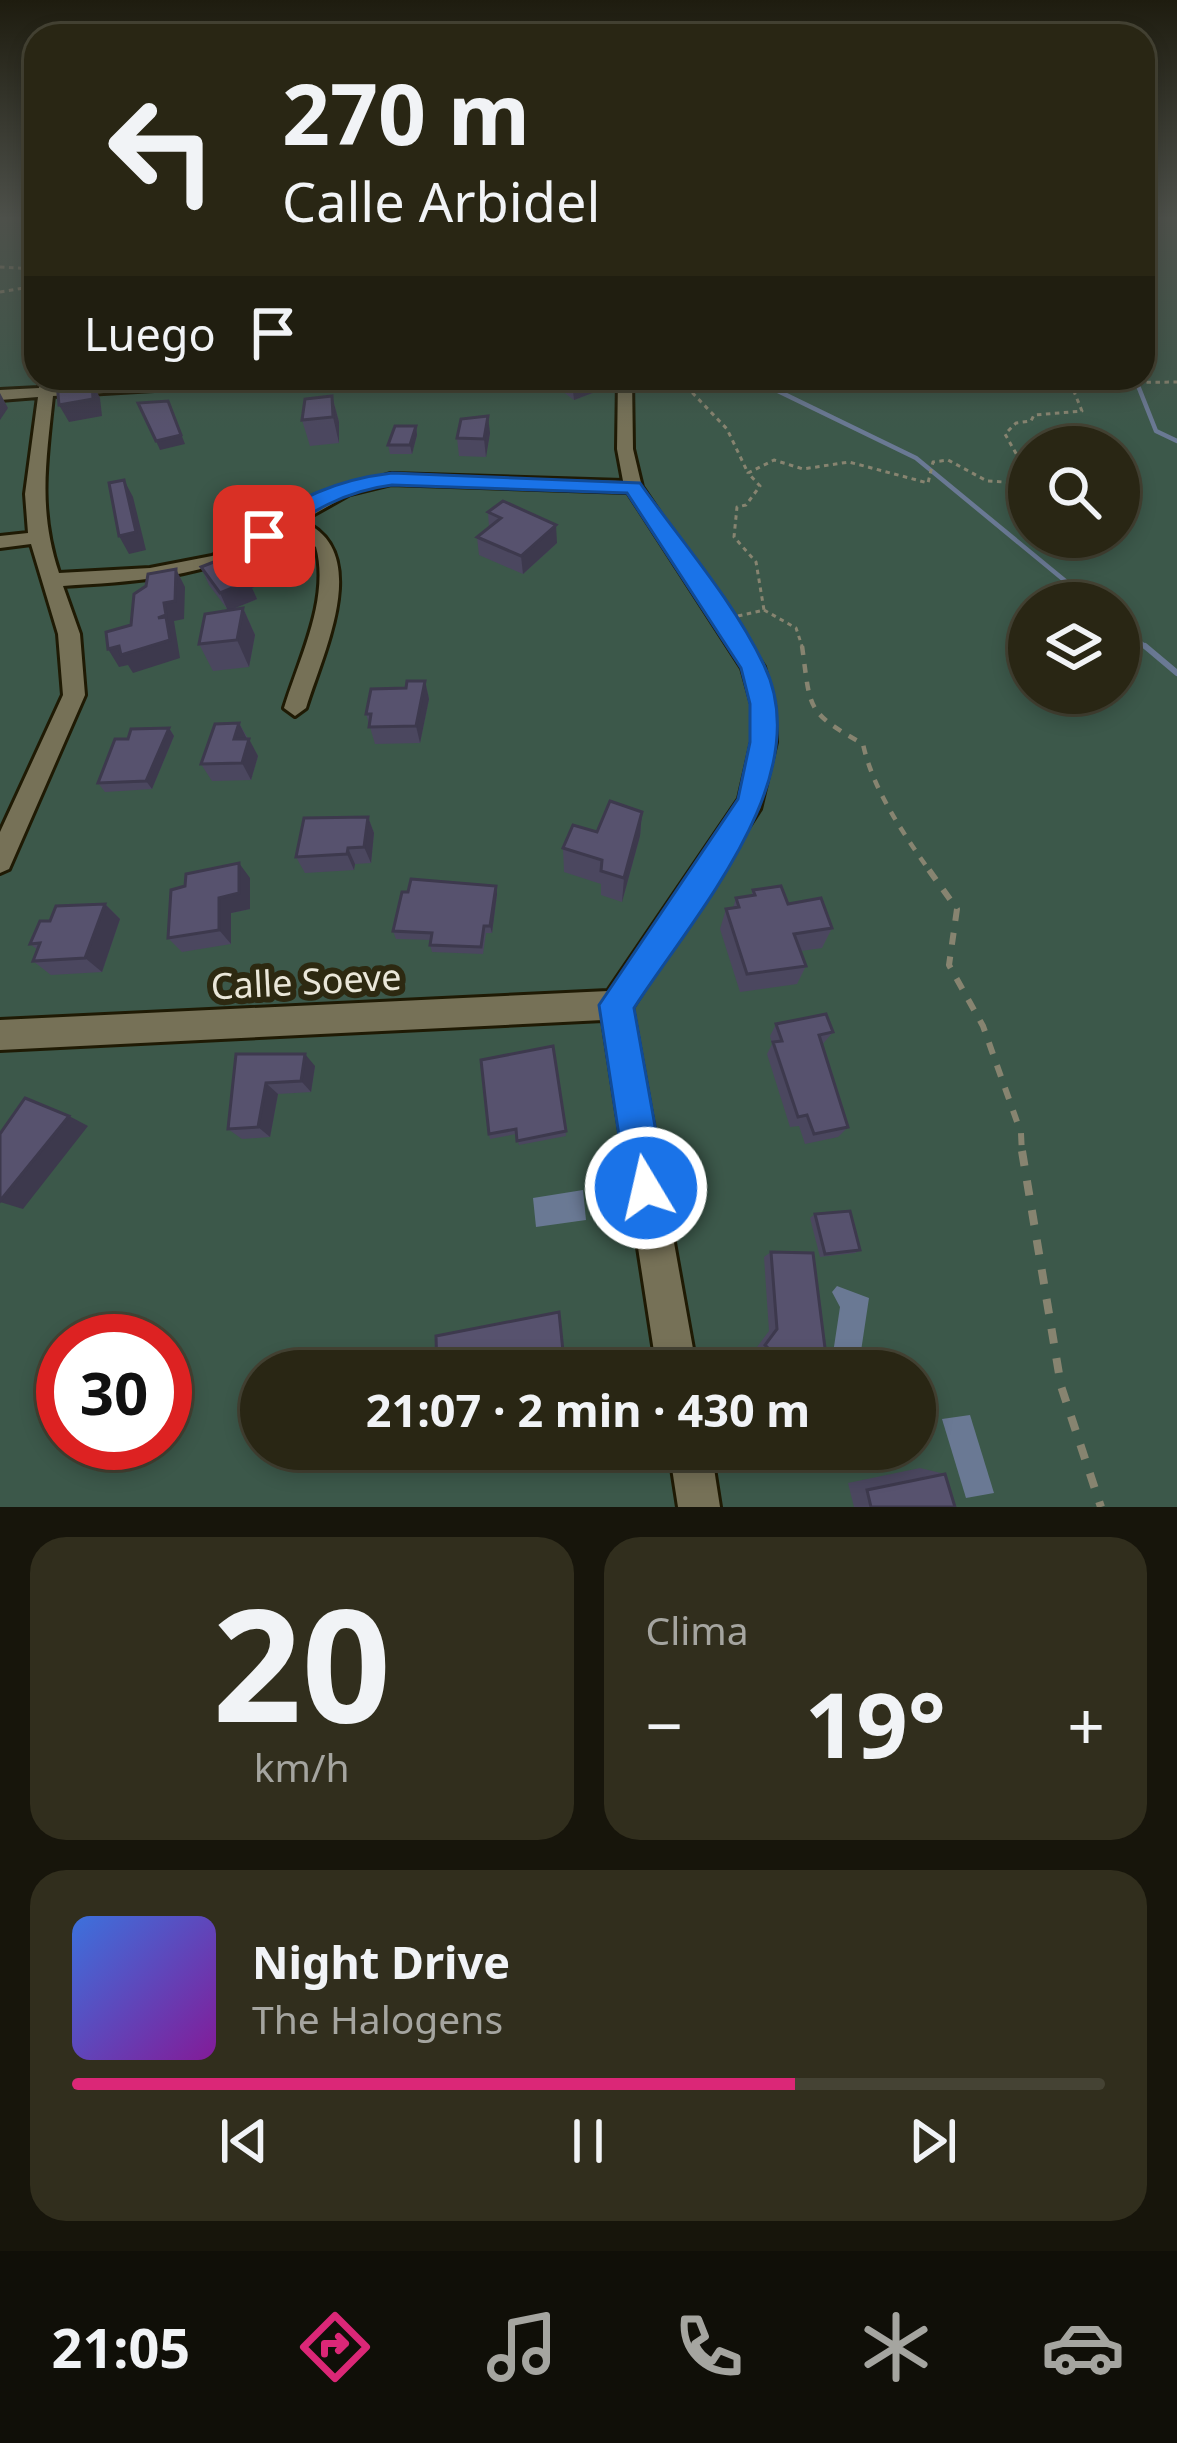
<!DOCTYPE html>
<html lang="es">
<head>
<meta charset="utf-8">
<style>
	:root { --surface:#292614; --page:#312e1d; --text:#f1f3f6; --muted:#a5a5a0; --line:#454334; --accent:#db2777 }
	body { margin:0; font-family:"Noto Sans",sans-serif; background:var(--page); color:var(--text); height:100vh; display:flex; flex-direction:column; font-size:45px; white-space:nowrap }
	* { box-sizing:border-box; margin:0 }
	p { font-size:39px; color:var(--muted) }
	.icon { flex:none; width:66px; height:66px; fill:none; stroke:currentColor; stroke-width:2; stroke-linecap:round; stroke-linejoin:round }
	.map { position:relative; height:1507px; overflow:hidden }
	.sheet { display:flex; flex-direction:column; gap:30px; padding:30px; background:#17150b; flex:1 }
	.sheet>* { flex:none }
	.hud { position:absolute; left:24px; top:24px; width:1131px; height:366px; border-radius:36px; box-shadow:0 6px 18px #0003,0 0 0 3px var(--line); background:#292614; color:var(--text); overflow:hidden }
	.buttons { position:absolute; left:1008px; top:426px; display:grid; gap:24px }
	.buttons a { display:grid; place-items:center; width:132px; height:132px; border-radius:50%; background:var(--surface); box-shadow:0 6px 18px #0003,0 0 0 3px var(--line); font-size:60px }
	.speed { position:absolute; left:36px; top:1314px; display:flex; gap:24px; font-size:60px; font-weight:700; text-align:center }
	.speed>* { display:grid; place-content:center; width:156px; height:156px; border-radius:50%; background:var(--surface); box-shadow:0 6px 18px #0003,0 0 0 3px var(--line); line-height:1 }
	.speed .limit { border:18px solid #d22; background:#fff; color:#111 }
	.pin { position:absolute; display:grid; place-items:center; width:102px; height:102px; color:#fff; margin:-51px; border-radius:24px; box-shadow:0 6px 18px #0006 }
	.me { position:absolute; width:132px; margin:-66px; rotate:351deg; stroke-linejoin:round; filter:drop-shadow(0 0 9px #0008) }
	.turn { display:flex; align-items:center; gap:42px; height:252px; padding:0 60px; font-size:54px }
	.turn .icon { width:156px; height:156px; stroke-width:2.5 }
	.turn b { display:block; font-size:84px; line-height:102px }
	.then { display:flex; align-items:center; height:114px; padding:0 60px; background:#0003; gap:24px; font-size:45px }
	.big { font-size:90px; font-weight:700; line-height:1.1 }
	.sheet .card { flex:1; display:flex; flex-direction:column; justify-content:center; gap:18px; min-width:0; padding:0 42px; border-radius:36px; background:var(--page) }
	.sheet .dial { align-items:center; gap:0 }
	.dial b { font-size:156px; line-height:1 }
	.song { display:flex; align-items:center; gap:36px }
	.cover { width:144px; height:144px; border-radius:18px; background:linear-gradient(135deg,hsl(220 70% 55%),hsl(290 70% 35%)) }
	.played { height:12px; border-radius:6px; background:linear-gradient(90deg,var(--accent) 70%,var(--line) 70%) }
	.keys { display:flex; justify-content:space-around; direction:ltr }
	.heat { display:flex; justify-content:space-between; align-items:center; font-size:66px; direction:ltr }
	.sheet .tiles { flex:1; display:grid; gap:30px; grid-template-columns:1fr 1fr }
	.card:last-child { grid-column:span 2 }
	.trip { position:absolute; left:240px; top:1350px; width:696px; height:120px; border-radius:60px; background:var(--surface); box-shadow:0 6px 18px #0003,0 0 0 3px var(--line); font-weight:700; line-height:120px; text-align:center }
	.tab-bar { display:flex; height:192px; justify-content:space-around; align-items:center; background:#100f08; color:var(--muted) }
	.tab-bar .icon { width:84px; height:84px }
	.tab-bar .on { color:var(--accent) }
	.tab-bar b { font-size:54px; color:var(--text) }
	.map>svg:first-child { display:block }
	.green { fill:#3c584a; fill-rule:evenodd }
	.water { fill:#6a7994 }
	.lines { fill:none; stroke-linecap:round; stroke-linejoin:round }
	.stream-far1 { stroke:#6a7994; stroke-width:4.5 }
	.stream { stroke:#6a7994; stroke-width:6 }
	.minor-casing { stroke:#1f1a04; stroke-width:6 }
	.path-far3 { stroke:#878470; stroke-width:3; stroke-dasharray:4.5 4.5; stroke-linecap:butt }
	.path-far2 { stroke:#878470; stroke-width:4.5; stroke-dasharray:9 9; stroke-linecap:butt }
	.path-far1 { stroke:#878470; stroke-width:6; stroke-dasharray:12 12; stroke-linecap:butt }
	.path { stroke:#878470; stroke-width:8; stroke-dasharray:15 15; stroke-linecap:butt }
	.minor { fill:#767157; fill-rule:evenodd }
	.wall { fill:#4b475f }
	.shaded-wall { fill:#3d394d }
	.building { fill:#57526e; stroke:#3d394d; stroke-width:3 }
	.route { fill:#1a73e8; stroke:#114b97; stroke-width:3 }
	.labels { text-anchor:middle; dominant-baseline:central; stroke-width:12; stroke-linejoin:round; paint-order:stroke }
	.near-street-label { font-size:36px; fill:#eae7d9; stroke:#2d2911 }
</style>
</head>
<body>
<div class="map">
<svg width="1177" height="1507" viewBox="0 0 1177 1507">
	<rect width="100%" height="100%" fill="#37331b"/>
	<path class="green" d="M0 217H36V378H1143V217H1177V1507H0ZM1029 447H1119V537H1029ZM1029 603H1119V693H1029ZM63 1341H165V1443H63ZM261 1371H915V1449H261Z"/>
	<g class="water">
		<path d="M583 1190 586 1220 536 1227 533 1198Z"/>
		<path d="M837 1286 869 1298 858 1371 832 1360 840 1307 832 1292Z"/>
		<path d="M970 1415 994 1493 966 1498 942 1419Z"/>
	</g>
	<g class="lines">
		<g class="stream-far1">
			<path d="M751 378 916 458 1092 603"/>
			<path d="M1135 378 1156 431 1177 441"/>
			<path d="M1119 625 1148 649"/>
		</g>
		<path class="stream" d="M1145 646 1177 673"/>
		<g class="minor-casing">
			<g id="minor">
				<path d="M41 378H55L54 387 216 378H299L292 382 53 396C46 462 38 510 59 573L150 568 212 556 255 536 279 517 320 495 391 474 623 481 617 449 618 378H632L633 449 642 487 764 667 774 704 776 742 760 809 632 1008 697 1371H657L603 1020 0 1050V1020L608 991 739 799 752 742V704L742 668 628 492 391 484 350 494 302 521C374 551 322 655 306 708L295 716 284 708C299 659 330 599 316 547L290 529C220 577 145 581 63 586L80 634 85 695 9 869 0 873V832L63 695 58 634 31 544 0 548V536L28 533 25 494 38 397 0 400V390L39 388Z"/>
				<path d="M669 1449H711L720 1507H678Z"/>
			</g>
		</g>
		<g class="path-far3">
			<path d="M0 267 36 269"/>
			<path d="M0 292 36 286"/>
			<path d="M685 378 684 384 727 429 748 473"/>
			<path d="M764 610 796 628 803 649"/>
			<path d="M738 616 764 610 756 562 734 537 737 507 746 505 760 486 748 473 774 460 803 469 849 462 928 483 933 462 948 460 987 481 1020 483 1022 464 1005 434 1016 423 1031 421 1034 415 1082 411 1073 389 1084 383 1177 382"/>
		</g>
		<path class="path-far2" d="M802 646C811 710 805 711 863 744 873 790 903 833 931 873"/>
		<path class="path-far1" d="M929 870 957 909 949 965 983 1026 1021 1133 1022 1154"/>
		<path class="path" d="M1022 1151 1061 1386 1101 1507"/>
		<use href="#minor" class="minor"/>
	</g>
	<g class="wall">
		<path d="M554 378H586L595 392 574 400 554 385Z"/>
		<path d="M332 396 339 422V443L310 446 302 420Z"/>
		<path d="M416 426 417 435 412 454H390L388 445Z"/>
		<path d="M490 433 486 457 459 456 457 438Z"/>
		<path d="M488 512 557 543 523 574 479 555 477 537 489 527Z"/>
		<path d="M261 563 269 582 252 588 257 599 230 610 243 608 255 635 249 667 213 671 199 644 228 610 209 585 201 567Z"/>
		<path d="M425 681 429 699 420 743 375 744 366 714 406 688Z"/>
		<path d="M239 723 258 756 251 780 212 781 201 764Z"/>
		<path d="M169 728 174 736 152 789 105 792 98 783 128 739Z"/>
		<path d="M642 812 640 836 622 902 601 895V884L564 872 563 848Z"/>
		<path d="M368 817 374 833 371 863 355 864 354 870 305 873 296 857Z"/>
		<path d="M250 878V909L231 913V944L182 952 168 938Z"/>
		<path d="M496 886 497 894 492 933H486L483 954 432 952 430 945 431 940 396 939 393 931Z"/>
		<path d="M753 890 788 904 832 928 822 948 801 951 806 966 797 984 740 992 720 929 726 909 733 908 736 898 751 896Z"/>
		<path d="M105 904 120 919 102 972 51 975 33 961 38 950 30 944 50 921Z"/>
		<path d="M776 1024 833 1032 822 1045 848 1127 838 1137 805 1144 799 1126 790 1127 767 1054 772 1044 770 1036Z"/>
		<path d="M553 1046 566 1136 519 1145 516 1134 490 1139 489 1134Z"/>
		<path d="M236 1054 315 1066 311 1092 278 1094 270 1137 242 1139 228 1129Z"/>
		<path d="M815 1214 860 1250 855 1253 820 1257 810 1218Z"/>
		<path d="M771 1252 808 1371H782L757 1347 769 1331 764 1257Z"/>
		<path d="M920 1468 945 1474 955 1507H854L848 1483Z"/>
	</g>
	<g class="shaded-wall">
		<path d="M92 381 100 398 102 416 69 422 59 405Z"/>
		<path d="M595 384V392L574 400 573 391Z"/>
		<path d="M0 393 8 408 0 420Z"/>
		<path d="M332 396 339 422V443L333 417Z"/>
		<path d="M168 401 185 444 160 450 156 441Z"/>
		<path d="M488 416 490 433 486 457 484 439Z"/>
		<path d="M416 426 417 435 412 454 410 445Z"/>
		<path d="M124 480 133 497 146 550 129 554 119 536Z"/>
		<path d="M556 525 557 543 523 574 521 556Z"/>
		<path d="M261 563 269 582 252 588 257 599 228 611 220 593 242 571Z"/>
		<path d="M176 569 185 587 184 619 174 621 180 658 133 673 128 665 119 667 108 649 158 618Z"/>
		<path d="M243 608 255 635 249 667 237 640Z"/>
		<path d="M425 681 429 699 420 743 416 726Z"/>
		<path d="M239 723 248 741 234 739Z"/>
		<path d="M169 728 174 736 152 789 146 781Z"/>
		<path d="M249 739 258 756 251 780 242 763Z"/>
		<path d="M642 812 640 836 622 902 624 878Z"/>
		<path d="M368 817 374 833 371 863 364 847Z"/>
		<path d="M348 848 355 864 354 870 347 854Z"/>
		<path d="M239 863 250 878V909L231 913V944L219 930V898Z"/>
		<path d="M496 886 497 894 492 933 490 926Z"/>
		<path d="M105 904 120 919 102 972 85 958Z"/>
		<path d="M305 1054 315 1066 311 1092 301 1081Z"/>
		<path d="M266 1083 278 1094 270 1137 258 1127Z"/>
		<path d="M69 1116 88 1126 23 1209 0 1202Z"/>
	</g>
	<g class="building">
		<path d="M555 378H586L595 384 573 391Z"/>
		<path d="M92 381 93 399 59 405 57 383Z"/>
		<path d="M332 396 333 417 302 420 305 399Z"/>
		<path d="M168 401 181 435 156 441 138 403Z"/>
		<path d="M488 416 484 439 457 438 461 419Z"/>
		<path d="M395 426H416L410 445H388Z"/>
		<path d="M124 480 136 532 119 536 109 483Z"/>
		<path d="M503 501 556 525 521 556 477 537 501 518 488 512Z"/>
		<path d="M249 548 261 563 242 571 249 581 220 593 201 567Z"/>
		<path d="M176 569 175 601 164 603 166 615 158 618 166 617 170 640 121 655 119 646 108 649 106 632 131 625 134 594 146 586 148 574Z"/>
		<path d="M243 608 237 640 199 644 205 614Z"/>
		<path d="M407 681H425L416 726 369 727 371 714H366L371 689 406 688Z"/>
		<path d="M239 723 234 739H249L242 763 201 764 215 724Z"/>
		<path d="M169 728 146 781 98 783 115 739H128L131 729Z"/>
		<path d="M610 801 642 812 624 878 601 871 602 860 563 848 573 825 597 832Z"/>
		<path d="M368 817 364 847 348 848 347 854 296 857 304 818Z"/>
		<path d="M239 863V893L219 898V930L168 938 171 890 185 886 186 874Z"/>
		<path d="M411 879 496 886 490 926H484L481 947 430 945 432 933 393 931 402 892H408Z"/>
		<path d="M781 886 788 904 821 898 832 928 794 934 806 966 747 974 726 909 739 907 736 898 755 895 753 890Z"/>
		<path d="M105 904 85 958 33 961 40 943 30 944 40 921H50L56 906Z"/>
		<path d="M826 1014 833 1032 819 1035 848 1127 814 1134 807 1115 798 1117 773 1042 782 1041 776 1024Z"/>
		<path d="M553 1046 566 1131 517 1141 516 1129 489 1134 481 1060Z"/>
		<path d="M236 1054H305L301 1081 266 1083 258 1127 228 1129Z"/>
		<path d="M25 1098 69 1116 0 1201V1134Z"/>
		<path d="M850 1211 860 1250 825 1254 815 1214Z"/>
		<path d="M771 1252 813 1253 825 1348 808 1371H792L765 1345 777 1329Z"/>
		<path d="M559 1312 565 1371H437L436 1336Z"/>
		<path d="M439 1449H490V1452L439 1463Z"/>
		<path d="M945 1474 955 1507H871L867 1490Z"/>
	</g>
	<linearGradient id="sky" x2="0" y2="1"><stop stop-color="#1e1c0f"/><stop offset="0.51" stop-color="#4d504a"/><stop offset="1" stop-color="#4d504a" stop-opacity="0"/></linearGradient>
	<rect width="1177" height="428" fill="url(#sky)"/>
	<path class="route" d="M392 473 640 483C681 541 733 600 764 665 819 778 692 918 634 1008L666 1188 660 1202 646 1208 633 1202 627 1188 599 1005 738 799 750 742V704L741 668 627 493 392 485C344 491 310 512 271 540L253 536C289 498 341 479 392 473Z"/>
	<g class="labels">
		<g class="near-street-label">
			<text transform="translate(306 981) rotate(-3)">Calle Soeve</text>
		</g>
	</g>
</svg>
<div class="buttons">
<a><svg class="icon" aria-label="search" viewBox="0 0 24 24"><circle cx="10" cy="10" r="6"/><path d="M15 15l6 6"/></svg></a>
<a><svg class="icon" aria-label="layers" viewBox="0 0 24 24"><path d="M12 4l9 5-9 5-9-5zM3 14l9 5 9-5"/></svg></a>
</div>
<div class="speed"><div class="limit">30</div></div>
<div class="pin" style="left:264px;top:536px;background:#d93025"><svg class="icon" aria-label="arrive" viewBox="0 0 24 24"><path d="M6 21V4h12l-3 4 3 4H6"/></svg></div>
<svg class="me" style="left:646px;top:1188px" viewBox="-20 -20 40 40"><circle r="17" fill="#1a73e8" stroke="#fff" stroke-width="3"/><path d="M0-11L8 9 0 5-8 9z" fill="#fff"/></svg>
<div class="trip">21:07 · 2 min · 430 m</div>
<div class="hud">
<div class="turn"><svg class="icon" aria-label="left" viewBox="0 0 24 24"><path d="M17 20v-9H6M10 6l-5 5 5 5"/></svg><div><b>270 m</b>Calle Arbidel</div></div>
<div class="then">Luego<svg class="icon" aria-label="arrive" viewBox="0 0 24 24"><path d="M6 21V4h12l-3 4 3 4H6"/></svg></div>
</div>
</div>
<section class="sheet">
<div class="tiles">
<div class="card dial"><b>20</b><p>km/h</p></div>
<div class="card"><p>Clima</p>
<div class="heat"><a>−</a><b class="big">19°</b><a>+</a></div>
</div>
<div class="card">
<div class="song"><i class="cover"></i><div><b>Night Drive</b><p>The Halogens</p></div></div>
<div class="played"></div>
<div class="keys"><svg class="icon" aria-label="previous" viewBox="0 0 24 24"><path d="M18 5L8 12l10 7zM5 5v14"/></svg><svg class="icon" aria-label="pause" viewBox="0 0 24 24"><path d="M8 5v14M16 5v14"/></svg><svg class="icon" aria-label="next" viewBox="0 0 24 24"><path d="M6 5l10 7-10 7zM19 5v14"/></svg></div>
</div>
</div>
</section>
<nav class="tab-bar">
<b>21:05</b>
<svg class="icon on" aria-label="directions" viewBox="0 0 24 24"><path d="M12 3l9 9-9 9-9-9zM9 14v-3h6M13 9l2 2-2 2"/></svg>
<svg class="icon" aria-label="music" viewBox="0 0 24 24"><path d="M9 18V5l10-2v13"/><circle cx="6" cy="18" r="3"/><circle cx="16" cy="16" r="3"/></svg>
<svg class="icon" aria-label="phone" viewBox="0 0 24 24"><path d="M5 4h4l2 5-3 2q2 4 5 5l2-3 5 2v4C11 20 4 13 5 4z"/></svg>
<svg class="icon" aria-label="climate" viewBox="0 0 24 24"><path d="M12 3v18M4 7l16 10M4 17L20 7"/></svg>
<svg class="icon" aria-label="car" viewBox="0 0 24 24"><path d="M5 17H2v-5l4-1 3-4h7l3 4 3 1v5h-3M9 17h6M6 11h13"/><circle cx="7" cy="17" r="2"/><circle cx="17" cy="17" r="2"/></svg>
</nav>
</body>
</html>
